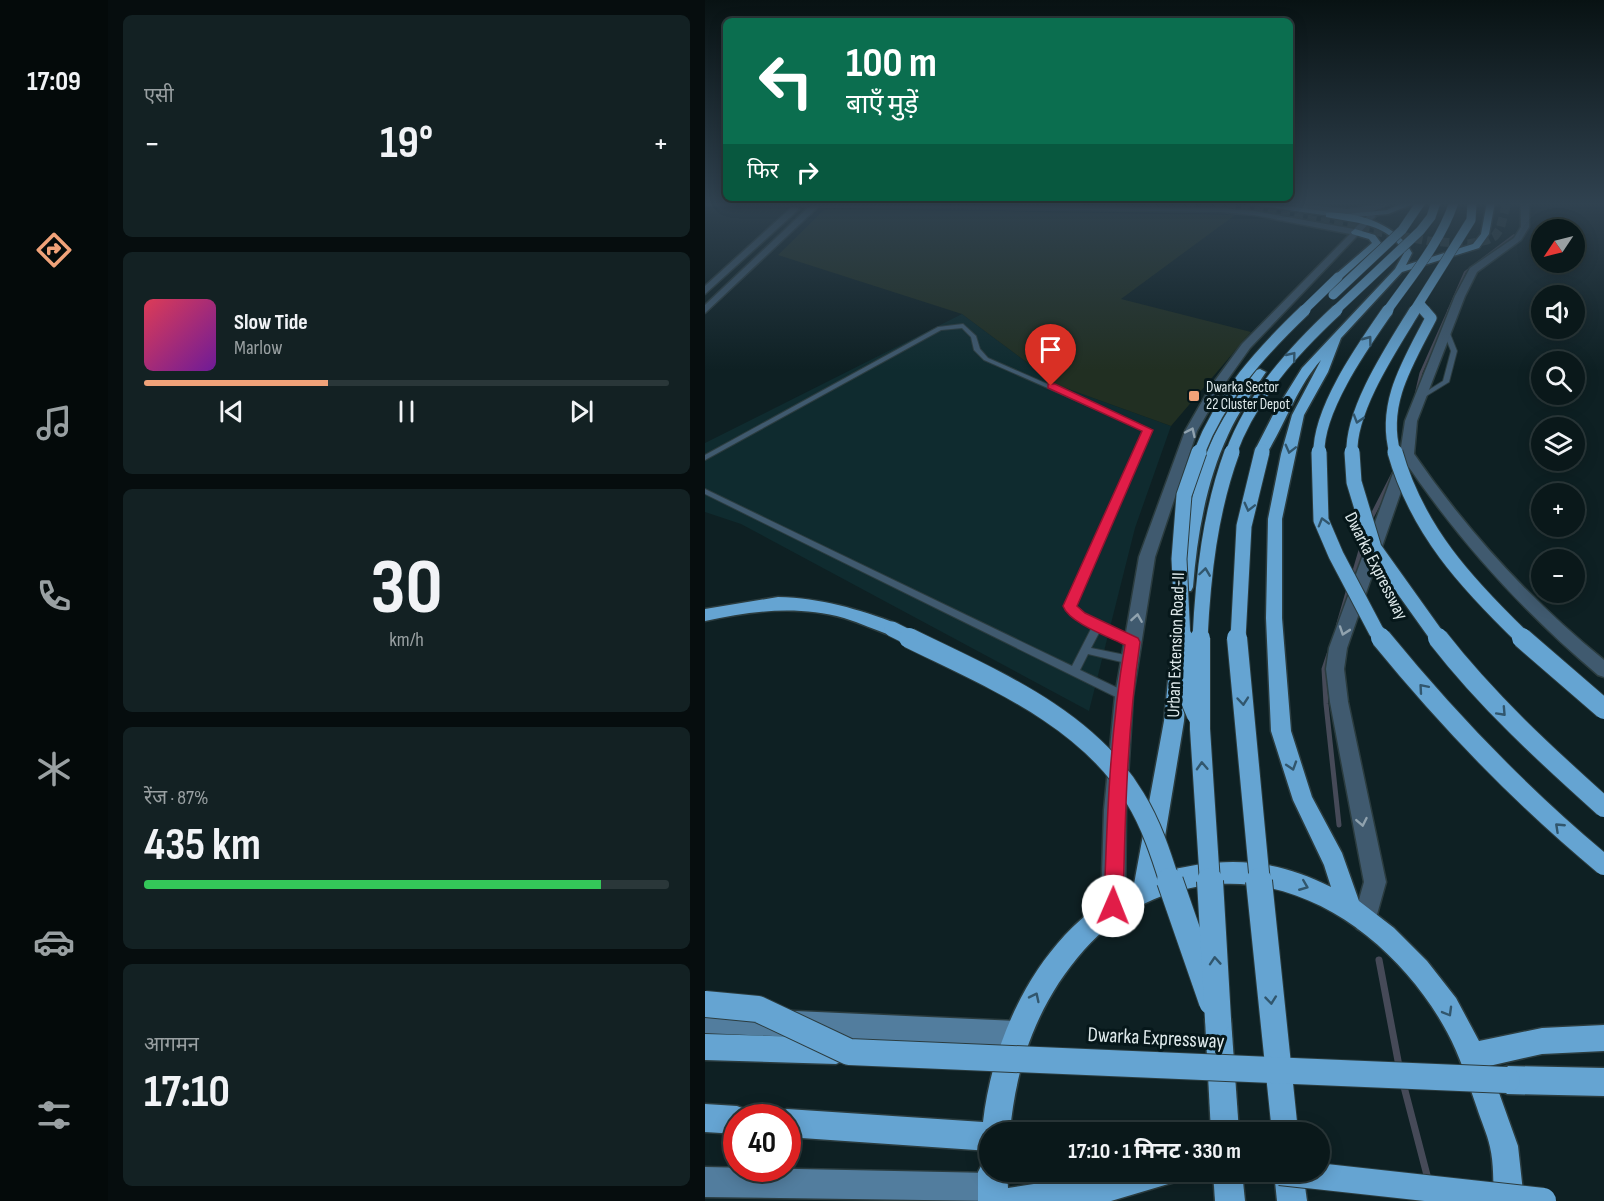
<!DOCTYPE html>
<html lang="hi">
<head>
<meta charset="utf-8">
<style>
	:root { --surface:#0a181a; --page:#132123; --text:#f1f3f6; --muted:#99a0a2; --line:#2a3739; --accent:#f0a279 }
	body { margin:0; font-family:"Sofia Sans Condensed","Noto Sans Devanagari",sans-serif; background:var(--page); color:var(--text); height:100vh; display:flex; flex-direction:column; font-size:22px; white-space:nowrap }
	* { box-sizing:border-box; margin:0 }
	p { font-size:20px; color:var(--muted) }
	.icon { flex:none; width:33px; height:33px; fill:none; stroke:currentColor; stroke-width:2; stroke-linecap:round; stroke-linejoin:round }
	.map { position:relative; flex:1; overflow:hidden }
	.details { display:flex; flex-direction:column; gap:15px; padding:15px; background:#060d0e; width:597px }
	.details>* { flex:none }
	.banner { position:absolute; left:18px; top:18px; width:570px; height:183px; border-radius:9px; box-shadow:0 3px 15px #0003,0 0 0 2px var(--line); background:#0b6e4f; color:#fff; overflow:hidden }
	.needle { width:39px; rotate:235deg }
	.tools { position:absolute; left:826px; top:219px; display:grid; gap:12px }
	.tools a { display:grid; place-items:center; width:54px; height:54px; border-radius:50%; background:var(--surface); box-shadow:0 3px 15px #0003,0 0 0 2px var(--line); font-size:30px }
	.speed { position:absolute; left:18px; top:1104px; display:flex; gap:12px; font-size:30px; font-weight:700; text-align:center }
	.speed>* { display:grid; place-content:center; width:78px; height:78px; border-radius:50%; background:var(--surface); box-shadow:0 3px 15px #0003,0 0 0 2px var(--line); line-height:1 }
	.speed .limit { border:9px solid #d22; background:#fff; color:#111 }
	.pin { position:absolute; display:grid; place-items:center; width:51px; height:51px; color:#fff; margin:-62px -26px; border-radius:50% 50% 50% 0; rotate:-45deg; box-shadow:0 0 6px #0007 }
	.pin .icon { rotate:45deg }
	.me { position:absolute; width:66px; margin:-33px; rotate:1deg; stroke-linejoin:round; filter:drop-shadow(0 0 4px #0008) }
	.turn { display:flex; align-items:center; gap:21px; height:126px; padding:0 24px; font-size:27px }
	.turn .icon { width:78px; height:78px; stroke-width:2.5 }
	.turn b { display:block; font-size:42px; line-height:51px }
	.then { display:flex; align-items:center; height:57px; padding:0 24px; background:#0003; gap:12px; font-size:22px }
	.big { font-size:45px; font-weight:700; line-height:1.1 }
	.details .card { flex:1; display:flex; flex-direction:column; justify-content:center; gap:9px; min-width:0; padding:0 21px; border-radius:9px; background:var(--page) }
	.details .dial { align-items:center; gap:0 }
	.dial b { font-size:78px; line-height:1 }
	.song { display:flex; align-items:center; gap:18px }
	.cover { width:72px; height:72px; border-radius:9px; background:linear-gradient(135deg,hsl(350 70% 55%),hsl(280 70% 35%)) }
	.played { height:6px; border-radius:3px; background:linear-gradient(90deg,var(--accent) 35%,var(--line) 35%) }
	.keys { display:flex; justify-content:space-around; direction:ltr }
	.heat { display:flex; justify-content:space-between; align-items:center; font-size:33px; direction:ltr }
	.charge { height:9px; border-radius:4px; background:linear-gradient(90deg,#34c759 87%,var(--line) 0) }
	.trip { position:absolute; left:274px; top:1122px; width:351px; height:60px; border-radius:30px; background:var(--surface); box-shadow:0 3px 15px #0003,0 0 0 2px var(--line); font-weight:700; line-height:60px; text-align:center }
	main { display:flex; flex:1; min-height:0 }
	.menu { display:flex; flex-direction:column; width:108px; justify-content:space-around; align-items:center; background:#040a0a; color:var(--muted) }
	.menu .icon { width:42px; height:42px }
	.menu .active { color:var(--accent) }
	.menu b { font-size:27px; color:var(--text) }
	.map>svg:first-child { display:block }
	.built { fill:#0f2b2f }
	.green { fill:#212f22 }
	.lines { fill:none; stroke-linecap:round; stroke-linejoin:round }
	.stream-far4 { stroke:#464a58; stroke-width:2 }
	.stream-far3 { stroke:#464a58; stroke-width:3 }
	.stream-far2 { stroke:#464a58; stroke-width:4.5 }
	.stream-far1 { stroke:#464a58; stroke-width:5 }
	.stream { stroke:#464a58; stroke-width:7 }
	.secondary-tunnel { stroke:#2d3e41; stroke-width:9; stroke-dasharray:9 4.5; stroke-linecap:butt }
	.service-casing { stroke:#2b3c3f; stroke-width:2 }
	.minor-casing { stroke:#2b3c3f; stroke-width:3 }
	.tertiary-casing { stroke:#2b3c3f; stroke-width:3 }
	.secondary-casing { stroke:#2b3c3f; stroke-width:3 }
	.trunk-casing { stroke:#2b3c3f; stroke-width:3 }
	.service { fill:#405a6f; fill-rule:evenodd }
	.minor { fill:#405a6f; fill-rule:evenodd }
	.tertiary { fill:#405a6f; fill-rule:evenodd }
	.secondary { fill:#527d9e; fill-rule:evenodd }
	.trunk { fill:#65a4d2; fill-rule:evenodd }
	.trunk-bridge-far4-casing { stroke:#2b3c3f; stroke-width:10; stroke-linecap:butt }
	.trunk-bridge-far3-casing { stroke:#2b3c3f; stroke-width:13; stroke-linecap:butt }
	.trunk-bridge-far2-casing { stroke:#2b3c3f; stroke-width:17; stroke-linecap:butt }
	.trunk-bridge-far1-casing { stroke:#2b3c3f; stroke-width:22; stroke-linecap:butt }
	.trunk-bridge-casing { stroke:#2b3c3f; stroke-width:28; stroke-linecap:butt }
	.trunk-bridge-far4 { stroke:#65a4d2; stroke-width:9 }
	.trunk-bridge-far3 { stroke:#65a4d2; stroke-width:11 }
	.trunk-bridge-far2 { stroke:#65a4d2; stroke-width:15 }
	.trunk-bridge-far1 { stroke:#65a4d2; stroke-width:20 }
	.trunk-bridge { stroke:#65a4d2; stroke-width:26 }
	.oneway { stroke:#31566d }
	.oneway2 { stroke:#90a2ae }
	.route { fill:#e11d48; stroke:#92132f; stroke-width:1.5 }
	.poi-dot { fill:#f0a279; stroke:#06171a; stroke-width:2 }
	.labels { text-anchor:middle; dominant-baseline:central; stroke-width:6; stroke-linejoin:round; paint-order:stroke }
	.far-poi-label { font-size:15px; fill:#dfeaec; stroke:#06171a; text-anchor:start }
	.street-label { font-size:18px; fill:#dfeaec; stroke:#06171a }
	.near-street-label { font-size:21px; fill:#dfeaec; stroke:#06171a }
</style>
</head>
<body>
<main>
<nav class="menu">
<b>17:09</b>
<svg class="icon active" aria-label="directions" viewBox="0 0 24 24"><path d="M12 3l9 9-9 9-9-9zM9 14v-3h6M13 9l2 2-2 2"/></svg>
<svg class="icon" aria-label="music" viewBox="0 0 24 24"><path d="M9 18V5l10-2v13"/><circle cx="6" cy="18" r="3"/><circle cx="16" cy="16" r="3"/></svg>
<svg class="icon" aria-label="phone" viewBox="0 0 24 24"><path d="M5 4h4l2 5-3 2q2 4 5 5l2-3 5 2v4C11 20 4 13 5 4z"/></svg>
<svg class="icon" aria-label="climate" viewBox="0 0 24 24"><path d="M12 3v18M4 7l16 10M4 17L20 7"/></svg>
<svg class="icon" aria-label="car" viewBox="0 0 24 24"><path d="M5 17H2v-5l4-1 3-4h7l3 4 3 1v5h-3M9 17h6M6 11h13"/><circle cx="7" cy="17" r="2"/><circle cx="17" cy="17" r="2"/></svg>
<svg class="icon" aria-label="filters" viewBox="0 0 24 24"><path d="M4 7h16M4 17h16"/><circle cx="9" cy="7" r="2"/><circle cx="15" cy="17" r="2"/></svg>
</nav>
<section class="details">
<div class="card"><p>एसी</p>
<div class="heat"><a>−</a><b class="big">19°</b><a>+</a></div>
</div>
<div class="card">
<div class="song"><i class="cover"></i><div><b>Slow Tide</b><p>Marlow</p></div></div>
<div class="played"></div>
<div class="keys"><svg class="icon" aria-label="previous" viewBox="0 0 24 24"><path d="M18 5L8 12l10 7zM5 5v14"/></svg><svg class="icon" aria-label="pause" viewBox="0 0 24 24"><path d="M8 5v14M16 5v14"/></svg><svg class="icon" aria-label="next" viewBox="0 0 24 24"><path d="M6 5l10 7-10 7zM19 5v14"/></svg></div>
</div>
<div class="card dial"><b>30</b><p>km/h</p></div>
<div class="card"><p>रेंज · 87%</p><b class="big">435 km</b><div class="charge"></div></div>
<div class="card"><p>आगमन</p><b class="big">17:10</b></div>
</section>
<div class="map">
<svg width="899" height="1201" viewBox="0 0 899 1201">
	<rect width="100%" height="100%" fill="#0e2023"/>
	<path class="built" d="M257 314 352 385 466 426 430 528 384 711 36 524 0 512V443Z"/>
	<path class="green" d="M120 209 530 215 416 299 546 332 466 426 352 385 257 314 73 255Z"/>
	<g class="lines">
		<path class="stream-far4" d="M743 311 760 272 809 235"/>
		<path class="stream-far3" d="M710 399 716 373 744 310"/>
		<g class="stream-far2">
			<path d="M665 520 690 471"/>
			<path d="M648 577 660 536"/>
			<path d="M633 626 644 588"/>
		</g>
		<path class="stream-far1" d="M624 654 619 669 621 704 634 825"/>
		<g class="stream">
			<path d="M674 960 694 1066"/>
			<path d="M698 1083 723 1179"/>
		</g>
		<path class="secondary-tunnel" d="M374 203 530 206 724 241 763 244 782 240 790 236 795 229 802 202"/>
		<g class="service-casing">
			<g id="service">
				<path d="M258 324 271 336 275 349 283 358 445 429 370 606C383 621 413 631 431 639L433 642 431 645 428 646 395 631 386 648 425 656 428 657 430 660 428 663 425 664 383 654 375 670 423 693 424 696 423 699 419 700 415 699 0 494V489L367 666 387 627C376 622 367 616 360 606L438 430 279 360 269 350 266 337 257 328 236 330 0 460V455L233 327Z"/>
				<path d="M741 329 744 331 752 351 744 382 718 398H714V396L738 381 746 351 738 331Z"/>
			</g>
		</g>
		<g class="minor-casing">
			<path id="minor" d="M702 450 707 451C761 530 824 599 899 660V677L893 675C816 610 751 538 695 454Z"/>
		</g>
		<g class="tertiary-casing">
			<g id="tertiary">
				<path d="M0 202 516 208 549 211 649 229 664 214 671 216 545 348 518 386 492 431 450 557 428 696 421 810 420 906 416 914 408 918 400 914 396 906 399 810 410 696 434 557 480 431 506 386 537 344 645 234 549 215 516 212 114 206 0 313V305L105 206 0 204Z"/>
				<path d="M568 202 643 209 687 202C661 221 620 213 591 207 583 206 574 206 568 202Z"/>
				<path d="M816 202H824V227L816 240 772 272 760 296 712 421 709 454 642 648 639 669 643 702 681 882 668 929 660 933 652 929 648 921 659 882 625 702 621 669 624 648 695 454 700 421 750 296 765 268 809 238 816 227Z"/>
				<path d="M87 207 94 209 0 294V286Z"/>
			</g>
		</g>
		<g class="secondary-casing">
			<g id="secondary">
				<path d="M274 202H377L378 203 374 205 278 204Z"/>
				<path d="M526 202H552L640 214 682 210 700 202H708V204L683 214 640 218Z"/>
				<path d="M0 1007 312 1021 321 1025 325 1034 321 1043 312 1047 0 1033Z"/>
				<path d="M0 1167 286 1173 296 1178 301 1188 296 1198 290 1201 0 1197Z"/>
			</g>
		</g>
		<g class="trunk-casing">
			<g id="trunk">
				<path d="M782 202H790L784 234 774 248 697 272 636 338 623 372 599 415 577 519V618L586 731 607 797 637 853 654 901 689 928 722 961 751 998 774 1041 837 1028 899 1025V1051L837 1054 784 1066 789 1079 792 1070 802 1066 899 1068V1096L802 1094 793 1090 813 1146 819 1201H789C788 1183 789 1164 785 1147 782 1133 776 1121 772 1108 763 1082 755 1056 742 1032 698 950 610 878 514 884 460 888 415 910 379 950 333 1002 311 1064 305 1132H285V1151L82 1137V1118H70L72 1113 82 1109 278 1122C289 1027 340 926 429 884L459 721 464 670 467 665 473 663 479 665 482 670 479 721 454 873C517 856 567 857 626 887L619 865 588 800 566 731 561 618 563 519 576 454 587 415 616 360C592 387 581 422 562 453H552L550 450 569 413 597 368 690 269 699 253C684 223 650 223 621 217V213C652 211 693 225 707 253L701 265 768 244 776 234Z"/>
				<path d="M650 229 670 235 676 243 636 279H630V275L667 243 664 239 647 234 646 232Z"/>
				<path d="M555 369 561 372C547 393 533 413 523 435 501 482 492 536 488 587L486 591H474L472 587C477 536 487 483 509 436 521 412 536 391 551 370Z"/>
				<path d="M73 597C116 598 153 609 193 624L196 629 193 634 187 636C171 630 155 623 139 618 92 605 46 611 0 621V609Z"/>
				<path d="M513 1006 522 1010 526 1019 534 1132H506L500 1019 504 1010Z"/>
				<path d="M0 1034 131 1038 140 1042 144 1051 140 1060 131 1064 0 1060Z"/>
				<path d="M0 1104 32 1106 42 1110 45 1118H32V1134L0 1132Z"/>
				<path d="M285 1159V1172H302L303 1188 406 1172H475L470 1182 406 1201H273V1172L278 1162Z"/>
				<path d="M508 1172H537L540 1201H510Z"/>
				<path d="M569 1172H598L602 1201H572Z"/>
			</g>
		</g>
		<use href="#service" class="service"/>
		<use href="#minor" class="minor"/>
		<use href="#tertiary" class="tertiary"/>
		<use href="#secondary" class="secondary"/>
		<use href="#trunk" class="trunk"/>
		<g class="trunk-bridge-far4-casing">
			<g id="trunk-bridge-far4">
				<path d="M628 295 697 230 716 202"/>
				<path d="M715 304 721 311"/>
				<path d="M598 311 633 277"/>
				<path d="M630 311 715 231 726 217 731 202"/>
				<path d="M682 311C706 277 736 242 749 202"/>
				<path d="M709 311 766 220 767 202"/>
			</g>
		</g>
		<g class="trunk-bridge-far3-casing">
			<g id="trunk-bridge-far3">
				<path d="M494 453C516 396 556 352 600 310"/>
				<path d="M526 453C547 396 588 351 632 310"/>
				<path d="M556 453 557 450"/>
				<path d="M614 453C613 409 658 346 683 310"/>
				<path d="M647 453C645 410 688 346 710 310"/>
				<path d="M690 453C676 403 704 361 726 318L719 310"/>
			</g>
		</g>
		<g class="trunk-bridge-far2-casing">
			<g id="trunk-bridge-far2">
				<path d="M614 452 616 520 631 555 671 631 678 639"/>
				<path d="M647 452 649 482 669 548 734 639"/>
				<path d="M690 452C712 530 761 583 819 639"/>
				<path d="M187 629 207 639"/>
				<path d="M478 639 474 559 479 495 494 452"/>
				<path d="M495 639C498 576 505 512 527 452"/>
				<path d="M533 639 539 526 557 452"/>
			</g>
		</g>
		<g class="trunk-bridge-far1-casing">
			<g id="trunk-bridge-far1">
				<path d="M204 638C285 678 382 717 430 798 446 824 456 854 465 883"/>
				<path d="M478 638 480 687 492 715"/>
				<path d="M495 638V729L505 883"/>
				<path d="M532 638 555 883"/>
				<path d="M676 638C743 720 817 797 899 865"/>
				<path d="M733 638C782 701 840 754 899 807"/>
				<path d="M817 638 899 709"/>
			</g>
		</g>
		<g class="trunk-bridge-casing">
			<g id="trunk-bridge">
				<path d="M465 881 507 1002"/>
				<path d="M505 881 513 1019"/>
				<path d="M554 881 580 1132"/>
				<path d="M0 1004 53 1009 144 1052 802 1080"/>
				<path d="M575 1172 838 1201"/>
			</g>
		</g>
		<use href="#trunk-bridge-far4" class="trunk-bridge-far4"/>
		<use href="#trunk-bridge-far3" class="trunk-bridge-far3"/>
		<use href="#trunk-bridge-far2" class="trunk-bridge-far2"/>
		<use href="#trunk-bridge-far1" class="trunk-bridge-far1"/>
		<use href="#trunk-bridge" class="trunk-bridge"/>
	</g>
	<defs><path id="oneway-chevron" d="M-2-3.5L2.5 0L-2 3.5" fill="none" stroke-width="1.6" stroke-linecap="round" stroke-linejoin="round" transform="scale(1.5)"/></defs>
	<g class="oneway">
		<use href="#oneway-chevron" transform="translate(663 340) rotate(-53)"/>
		<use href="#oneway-chevron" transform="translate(587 356) rotate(-51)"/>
		<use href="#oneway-chevron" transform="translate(653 419) rotate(107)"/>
		<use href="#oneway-chevron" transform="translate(585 449) rotate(104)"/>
		<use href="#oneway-chevron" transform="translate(544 507) rotate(104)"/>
		<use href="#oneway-chevron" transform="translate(618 522) rotate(-106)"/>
		<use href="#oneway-chevron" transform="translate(500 572) rotate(-82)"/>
		<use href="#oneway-chevron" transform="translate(718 688) rotate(-131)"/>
		<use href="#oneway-chevron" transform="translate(538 701) rotate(85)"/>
		<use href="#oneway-chevron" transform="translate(797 712) rotate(47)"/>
		<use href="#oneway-chevron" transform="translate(497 766) rotate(-93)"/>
		<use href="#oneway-chevron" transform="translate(587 766) rotate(72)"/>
		<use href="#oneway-chevron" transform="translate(854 827) rotate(-137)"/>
		<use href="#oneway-chevron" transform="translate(599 886) rotate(22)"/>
		<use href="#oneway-chevron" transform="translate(510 961) rotate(-94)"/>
		<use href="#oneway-chevron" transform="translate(330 997) rotate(-64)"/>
		<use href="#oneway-chevron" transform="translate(566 1000) rotate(84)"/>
		<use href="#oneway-chevron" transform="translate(743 1012) rotate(60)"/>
	</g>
	<g class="oneway2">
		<use href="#oneway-chevron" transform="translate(486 432) rotate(-65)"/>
		<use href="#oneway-chevron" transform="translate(432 618) rotate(-81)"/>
		<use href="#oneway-chevron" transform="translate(639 631) rotate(109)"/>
		<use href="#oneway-chevron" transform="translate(657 822) rotate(79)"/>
	</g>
	<linearGradient id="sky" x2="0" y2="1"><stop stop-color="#081213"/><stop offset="0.55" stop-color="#304250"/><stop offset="1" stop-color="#304250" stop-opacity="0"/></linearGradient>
	<rect width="899" height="370" fill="url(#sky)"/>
	<path class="route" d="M343 384H350L448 430 372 606 380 613 433 638 435 642C422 730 420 818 418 906L415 913 408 916 401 913 399 906C402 818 405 732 420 645 404 637 364 623 358 606L437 431 343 388Z"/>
	<rect class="poi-dot" x="483" y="390" width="12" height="12" rx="3"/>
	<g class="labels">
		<g class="far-poi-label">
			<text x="501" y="387">Dwarka Sector<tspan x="501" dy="17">22 Cluster Depot</tspan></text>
		</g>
		<g class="street-label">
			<text transform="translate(671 566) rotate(63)">Dwarka Expressway</text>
			<text transform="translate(471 645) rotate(-88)">Urban Extension Road-II</text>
		</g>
		<g class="near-street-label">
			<text transform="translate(451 1038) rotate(3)">Dwarka Expressway</text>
		</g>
	</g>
</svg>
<div class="tools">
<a><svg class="needle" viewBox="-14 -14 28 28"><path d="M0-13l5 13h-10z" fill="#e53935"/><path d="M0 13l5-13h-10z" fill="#99a0a2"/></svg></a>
<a><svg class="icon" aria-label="sound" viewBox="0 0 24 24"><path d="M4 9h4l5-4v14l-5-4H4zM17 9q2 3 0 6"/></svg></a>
<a><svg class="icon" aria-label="search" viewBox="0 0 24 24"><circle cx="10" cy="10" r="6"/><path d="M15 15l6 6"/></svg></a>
<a><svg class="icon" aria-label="layers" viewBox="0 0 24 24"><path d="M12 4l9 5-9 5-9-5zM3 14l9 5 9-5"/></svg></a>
<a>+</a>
<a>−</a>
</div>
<div class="speed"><div class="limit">40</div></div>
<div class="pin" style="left:346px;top:386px;background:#d93025"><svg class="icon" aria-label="arrive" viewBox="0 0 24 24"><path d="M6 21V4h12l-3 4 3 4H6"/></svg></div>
<svg class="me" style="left:408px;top:906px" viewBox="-20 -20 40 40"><circle r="19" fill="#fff"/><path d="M0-13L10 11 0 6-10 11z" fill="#e11d48"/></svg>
<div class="trip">17:10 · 1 मिनट · 330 m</div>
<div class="banner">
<div class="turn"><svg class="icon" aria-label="left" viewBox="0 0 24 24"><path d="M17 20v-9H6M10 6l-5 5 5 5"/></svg><div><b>100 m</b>बाएँ मुड़ें</div></div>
<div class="then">फिर<svg class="icon" aria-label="right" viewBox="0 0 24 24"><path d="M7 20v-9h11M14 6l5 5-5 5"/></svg></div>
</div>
</div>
</main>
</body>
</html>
